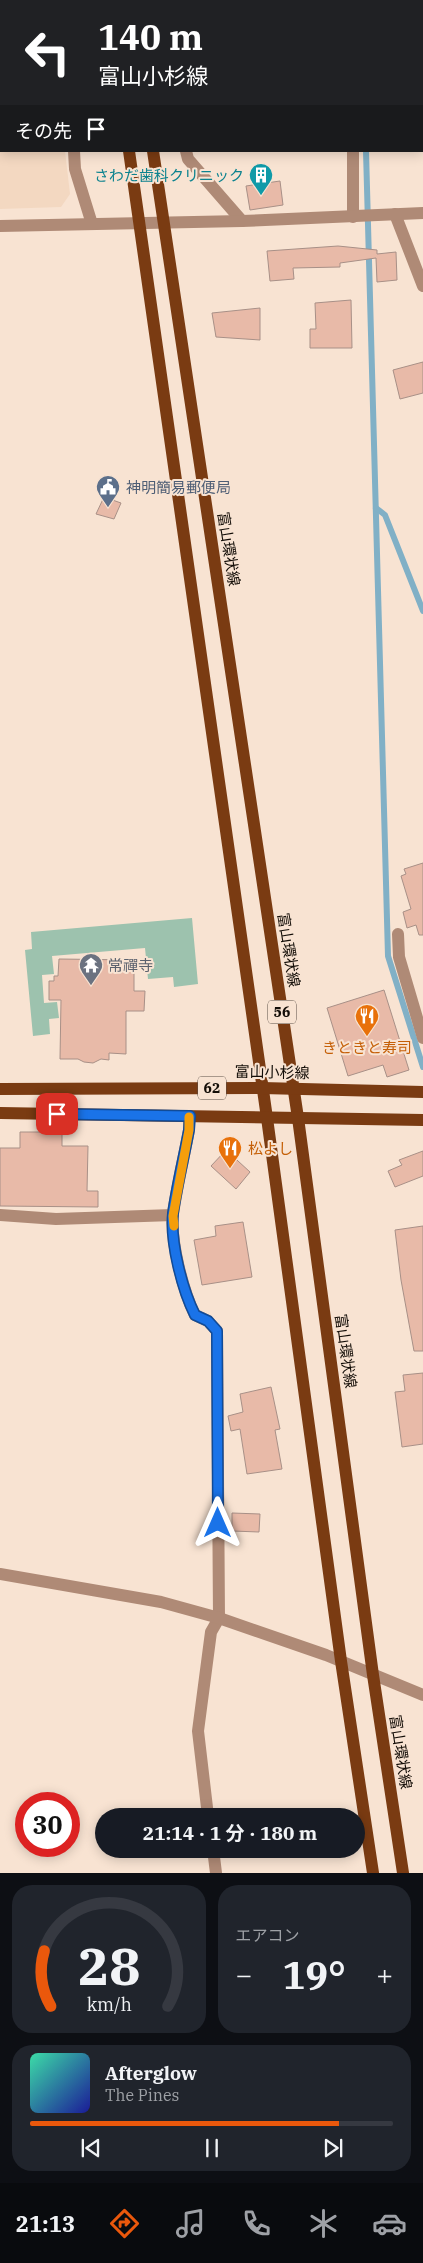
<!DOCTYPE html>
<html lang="ja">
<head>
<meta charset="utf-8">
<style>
	:root { --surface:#171b24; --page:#20242c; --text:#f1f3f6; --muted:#9ea1a6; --line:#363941; --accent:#ea580c }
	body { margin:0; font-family:"IBM Plex Serif","Noto Sans JP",serif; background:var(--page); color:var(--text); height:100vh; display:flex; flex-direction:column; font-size:19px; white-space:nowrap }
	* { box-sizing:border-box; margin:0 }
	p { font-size:16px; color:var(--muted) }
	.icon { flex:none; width:28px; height:28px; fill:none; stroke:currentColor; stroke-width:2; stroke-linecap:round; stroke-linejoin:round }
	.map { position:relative; height:1873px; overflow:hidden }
	.side { display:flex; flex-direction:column; gap:12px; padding:12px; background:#0d0f14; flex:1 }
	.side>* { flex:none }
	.top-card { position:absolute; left:0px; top:0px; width:424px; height:152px; box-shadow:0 2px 12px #0003; background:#202124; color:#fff; overflow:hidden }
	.speed { position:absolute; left:15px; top:1792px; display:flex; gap:10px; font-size:25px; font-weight:700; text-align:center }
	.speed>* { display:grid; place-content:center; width:65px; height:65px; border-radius:50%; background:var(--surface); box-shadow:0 2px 12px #0003; line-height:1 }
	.speed .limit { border:8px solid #d22; background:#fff; color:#111 }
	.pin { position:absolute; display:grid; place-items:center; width:42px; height:42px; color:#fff; margin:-21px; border-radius:10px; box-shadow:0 2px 8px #0006 }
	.me { position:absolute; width:55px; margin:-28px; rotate:0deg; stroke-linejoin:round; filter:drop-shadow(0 0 4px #0008) }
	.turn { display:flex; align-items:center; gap:18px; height:105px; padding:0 15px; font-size:22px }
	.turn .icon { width:65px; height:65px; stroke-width:2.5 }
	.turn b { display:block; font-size:35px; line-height:42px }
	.then { display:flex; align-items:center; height:48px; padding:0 15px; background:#0003; gap:10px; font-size:19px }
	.big { font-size:38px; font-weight:700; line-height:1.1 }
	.side .card { flex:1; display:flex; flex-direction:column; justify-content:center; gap:8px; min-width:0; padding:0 18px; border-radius:20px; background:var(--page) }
	.side .dial { align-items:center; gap:0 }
	.dial svg { height:130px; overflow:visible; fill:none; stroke:var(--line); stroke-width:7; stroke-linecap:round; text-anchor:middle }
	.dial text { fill:var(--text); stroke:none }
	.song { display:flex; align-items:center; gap:15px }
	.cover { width:60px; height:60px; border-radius:8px; background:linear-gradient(135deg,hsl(160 70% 55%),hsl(240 70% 35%)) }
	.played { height:5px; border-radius:2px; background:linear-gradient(90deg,var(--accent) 85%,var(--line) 85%) }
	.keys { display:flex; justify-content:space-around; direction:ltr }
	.heat { display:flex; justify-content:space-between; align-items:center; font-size:28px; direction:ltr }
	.side .tiles { flex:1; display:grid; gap:12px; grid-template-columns:1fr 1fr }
	.card:last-child { grid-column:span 2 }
	.trip { position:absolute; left:95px; top:1808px; width:270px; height:50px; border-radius:25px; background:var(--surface); box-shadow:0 2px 12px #0003; font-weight:700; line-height:50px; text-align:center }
	.tab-bar { display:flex; height:80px; justify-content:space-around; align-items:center; background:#090b0e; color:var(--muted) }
	.tab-bar .icon { width:35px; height:35px }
	.tab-bar .current { color:var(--accent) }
	.tab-bar b { font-size:22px; color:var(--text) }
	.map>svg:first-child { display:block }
	.built { fill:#f3d8c1 }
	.green { fill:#9dc2ae }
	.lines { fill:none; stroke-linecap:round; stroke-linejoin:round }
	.stream { stroke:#81b0c6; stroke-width:6 }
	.building { fill:#e8baa8; stroke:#a89087 }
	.street { stroke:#af8a76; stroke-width:12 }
	.primary { stroke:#7a3b12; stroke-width:12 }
	.route-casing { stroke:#114b97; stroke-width:12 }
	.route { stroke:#1a73e8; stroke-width:9 }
	.slow { stroke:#f59e0b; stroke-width:9 }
	.labels { text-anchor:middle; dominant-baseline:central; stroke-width:4; stroke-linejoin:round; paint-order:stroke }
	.shield { fill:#f8e3d2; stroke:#584d44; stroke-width:1 }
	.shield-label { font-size:14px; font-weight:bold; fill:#130d07 }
	.culture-label { font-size:15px; fill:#0d838f; stroke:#f8e3d2; text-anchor:end }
	.service-label { font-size:15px; fill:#4e5e75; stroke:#f8e3d2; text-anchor:start }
	.street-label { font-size:15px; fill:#130d07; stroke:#f8e3d2 }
	.worship-label { font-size:15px; fill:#5b616d; stroke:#f8e3d2; text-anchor:start }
	.food-label { font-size:15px; fill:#c56008; stroke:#f8e3d2 }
</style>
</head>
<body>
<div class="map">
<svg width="423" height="1873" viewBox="0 0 423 1873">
	<rect width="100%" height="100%" fill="#f8e3d2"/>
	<path class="built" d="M0 0H48L1 1V151H65L70 194 61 207 0 209Z"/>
	<path class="green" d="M192 918 198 984 174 987 173 977 148 979 145 948 52 956 54 974 42 975 44 1003 57 1002 59 1018 49 1019 50 1034 33 1036 25 950 32 949 31 932Z"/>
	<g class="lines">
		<g class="stream">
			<path d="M398 1V0"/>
			<path d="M366 151 388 956 423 1067"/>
			<path d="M376 508 385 515 423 611"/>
		</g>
	</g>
	<g class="building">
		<path d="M280 181 283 205 250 210 246 186Z"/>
		<path d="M338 246 377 250V254L396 252 397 280 377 282 376 258 340 263V267L293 268 294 279 270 281 267 251Z"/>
		<path d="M351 300 352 348H310V329H316L315 303Z"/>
		<path d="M260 308V340L216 337 212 313Z"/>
		<path d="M423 362V393L400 399 393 370Z"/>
		<path d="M104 497 121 503 114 519 96 514Z"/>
		<path d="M423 863V935H419L416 925 407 928 403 912 411 909 401 876 406 874 404 869Z"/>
		<path d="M59 959 134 960V991H145L144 1011H126V1054L109 1053V1060L101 1059 93 1063 84 1062 78 1059H60L61 1000H49V981H54V976H58Z"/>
		<path d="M384 990 409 1070 387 1077 383 1065 348 1076 327 1008Z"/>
		<path d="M20 1132H62V1146H88L87 1191H98V1207L0 1206V1148H20Z"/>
		<path d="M226 1150 250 1172 236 1189 211 1166Z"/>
		<path d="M423 1151V1176L395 1187 388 1171 402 1165 399 1160Z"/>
		<path d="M243 1222 252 1277 202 1285 194 1240 216 1236 215 1226Z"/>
		<path d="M423 1226V1351H414L401 1280 395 1230Z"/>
		<path d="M423 1373V1444L402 1447 395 1392 405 1391 403 1375Z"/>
		<path d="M271 1387 280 1429 275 1430 282 1469 247 1474 240 1429 231 1431 228 1416 243 1412 240 1394Z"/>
		<path d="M232 1513 260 1514 259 1532 232 1531Z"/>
	</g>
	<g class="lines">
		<g class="street">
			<path d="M58 0V1"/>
			<path d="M164 0V1"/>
			<path d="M74 151 75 169 92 224"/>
			<path d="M186 151 188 159 242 221"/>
			<path d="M395 214 423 286"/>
			<path d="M353 217V151"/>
			<path d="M0 226 242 221 423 213"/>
			<path d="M398 934 399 957 423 1038"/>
			<path d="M189 1116V1130C184 1157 177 1186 173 1214 170 1240 183 1291 195 1315L208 1321 217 1331 219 1618 211 1632 198 1731 208 1816"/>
			<path d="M0 1215 56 1219 173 1215"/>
			<path d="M0 1574 161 1602 219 1618 326 1655 423 1695"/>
			<path d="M213 1849 216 1873"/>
		</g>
		<g class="primary">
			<path d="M106 0V1"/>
			<path d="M132 0V1"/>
			<path d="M129 151 267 1118 341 1661 373 1873"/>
			<path d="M153 151 298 1118 373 1675 403 1873"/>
			<path d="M0 1089 262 1088 423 1092"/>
			<path d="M0 1113 423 1120"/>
		</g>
	</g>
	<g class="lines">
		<g class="route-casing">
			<path id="route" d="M57 1114 190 1116 189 1130C184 1157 177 1185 173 1213 170 1242 182 1289 195 1315L208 1321 217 1331 218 1523"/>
		</g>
		<use href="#route" class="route"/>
		<path class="slow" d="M174 1226 173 1216 189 1130V1117"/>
	</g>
	<defs>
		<g id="building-pin" transform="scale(1.25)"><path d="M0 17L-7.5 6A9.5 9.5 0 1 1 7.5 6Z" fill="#0f9aa8" stroke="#f8e3d2"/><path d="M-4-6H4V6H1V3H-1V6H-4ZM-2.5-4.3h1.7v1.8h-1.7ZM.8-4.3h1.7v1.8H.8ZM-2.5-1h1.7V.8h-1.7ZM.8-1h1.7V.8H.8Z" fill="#fff"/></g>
		<g id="civic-pin" transform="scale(1.25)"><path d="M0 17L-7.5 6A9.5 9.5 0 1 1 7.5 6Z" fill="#5c6f8a" stroke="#f8e3d2"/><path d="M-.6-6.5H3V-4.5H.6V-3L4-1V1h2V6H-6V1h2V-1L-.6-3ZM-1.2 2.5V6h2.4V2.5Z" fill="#fff"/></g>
		<g id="temple-pin" transform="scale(1.25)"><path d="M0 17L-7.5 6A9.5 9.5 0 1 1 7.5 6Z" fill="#6b7280" stroke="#f8e3d2"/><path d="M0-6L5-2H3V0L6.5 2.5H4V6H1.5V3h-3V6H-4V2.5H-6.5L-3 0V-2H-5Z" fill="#fff"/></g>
		<g id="restaurant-pin" transform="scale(1.25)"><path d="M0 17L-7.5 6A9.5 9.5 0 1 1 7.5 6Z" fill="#e8710a" stroke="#f8e3d2"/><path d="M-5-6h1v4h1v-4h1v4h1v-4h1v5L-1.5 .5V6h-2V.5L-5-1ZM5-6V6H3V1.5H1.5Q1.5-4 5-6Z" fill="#fff"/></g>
	</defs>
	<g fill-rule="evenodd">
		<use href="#building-pin" x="261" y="175"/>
		<use href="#civic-pin" x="108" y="487"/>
		<use href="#temple-pin" x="91" y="965"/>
		<use href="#restaurant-pin" x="367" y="1016"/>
		<use href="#restaurant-pin" x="230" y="1148"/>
	</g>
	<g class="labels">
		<g class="shield">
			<rect x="268" y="1000.5" width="28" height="23" rx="4"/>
			<rect x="198" y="1076.5" width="28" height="23" rx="4"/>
		</g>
		<g class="shield-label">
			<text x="282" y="1012">56</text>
			<text x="212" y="1088">62</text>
		</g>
		<g class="culture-label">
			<text x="244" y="175">さわだ歯科クリニック</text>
		</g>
		<g class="service-label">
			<text x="126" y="487">神明簡易郵便局</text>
		</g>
		<g class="street-label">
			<text transform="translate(229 549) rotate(81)">富山環状線</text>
			<text transform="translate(289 950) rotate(81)">富山環状線</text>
			<text transform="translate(272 1072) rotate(1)">富山小杉線</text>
			<text transform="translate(346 1351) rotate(82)">富山環状線</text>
			<text transform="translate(401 1752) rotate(81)">富山環状線</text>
		</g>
		<g class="worship-label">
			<text x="108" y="965">常禪寺</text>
		</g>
		<g class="food-label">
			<text x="367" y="1047">きときと寿司</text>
			<text x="248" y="1148" text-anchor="start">松よし</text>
		</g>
	</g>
</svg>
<div class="speed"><div class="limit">30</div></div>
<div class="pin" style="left:57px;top:1114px;background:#d93025"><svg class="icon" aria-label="arrive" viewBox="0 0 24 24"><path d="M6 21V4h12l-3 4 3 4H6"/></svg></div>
<svg class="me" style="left:218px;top:1523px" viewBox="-20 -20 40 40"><path d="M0-17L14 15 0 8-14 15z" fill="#1a73e8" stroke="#fff" stroke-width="4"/></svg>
<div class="trip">21:14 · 1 分 · 180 m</div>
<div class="top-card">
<div class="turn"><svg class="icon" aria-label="left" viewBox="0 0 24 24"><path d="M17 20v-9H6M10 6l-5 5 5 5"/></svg><div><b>140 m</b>富山小杉線</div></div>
<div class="then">その先<svg class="icon" aria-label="arrive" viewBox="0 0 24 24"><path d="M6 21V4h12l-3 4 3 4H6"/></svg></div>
</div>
</div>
<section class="side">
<div class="tiles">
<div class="card dial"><svg viewBox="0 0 100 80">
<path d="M14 69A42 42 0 1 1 86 69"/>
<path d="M14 69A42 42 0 0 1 10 35" stroke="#ea580c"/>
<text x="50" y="56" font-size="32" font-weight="700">28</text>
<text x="50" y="72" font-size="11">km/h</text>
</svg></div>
<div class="card"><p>エアコン</p>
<div class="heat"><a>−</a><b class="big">19°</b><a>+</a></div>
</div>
<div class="card">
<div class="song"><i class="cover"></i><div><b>Afterglow</b><p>The Pines</p></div></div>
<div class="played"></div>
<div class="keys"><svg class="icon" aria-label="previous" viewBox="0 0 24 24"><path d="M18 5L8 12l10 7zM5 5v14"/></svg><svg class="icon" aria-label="pause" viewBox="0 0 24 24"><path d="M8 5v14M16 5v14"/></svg><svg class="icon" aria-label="next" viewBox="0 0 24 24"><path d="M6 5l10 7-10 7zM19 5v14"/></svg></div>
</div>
</div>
</section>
<nav class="tab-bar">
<b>21:13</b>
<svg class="icon current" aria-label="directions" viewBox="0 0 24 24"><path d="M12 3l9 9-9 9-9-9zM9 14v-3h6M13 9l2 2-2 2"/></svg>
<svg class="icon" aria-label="music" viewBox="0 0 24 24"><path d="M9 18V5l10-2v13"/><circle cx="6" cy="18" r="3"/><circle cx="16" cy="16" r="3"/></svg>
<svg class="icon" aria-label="phone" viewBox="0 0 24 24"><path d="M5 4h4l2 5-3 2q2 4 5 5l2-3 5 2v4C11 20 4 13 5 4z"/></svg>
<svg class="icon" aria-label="climate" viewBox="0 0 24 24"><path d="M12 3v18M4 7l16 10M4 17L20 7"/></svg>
<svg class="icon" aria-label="car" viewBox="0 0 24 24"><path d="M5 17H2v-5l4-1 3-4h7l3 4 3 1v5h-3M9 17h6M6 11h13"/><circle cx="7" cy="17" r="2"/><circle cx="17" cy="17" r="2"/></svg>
</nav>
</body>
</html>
